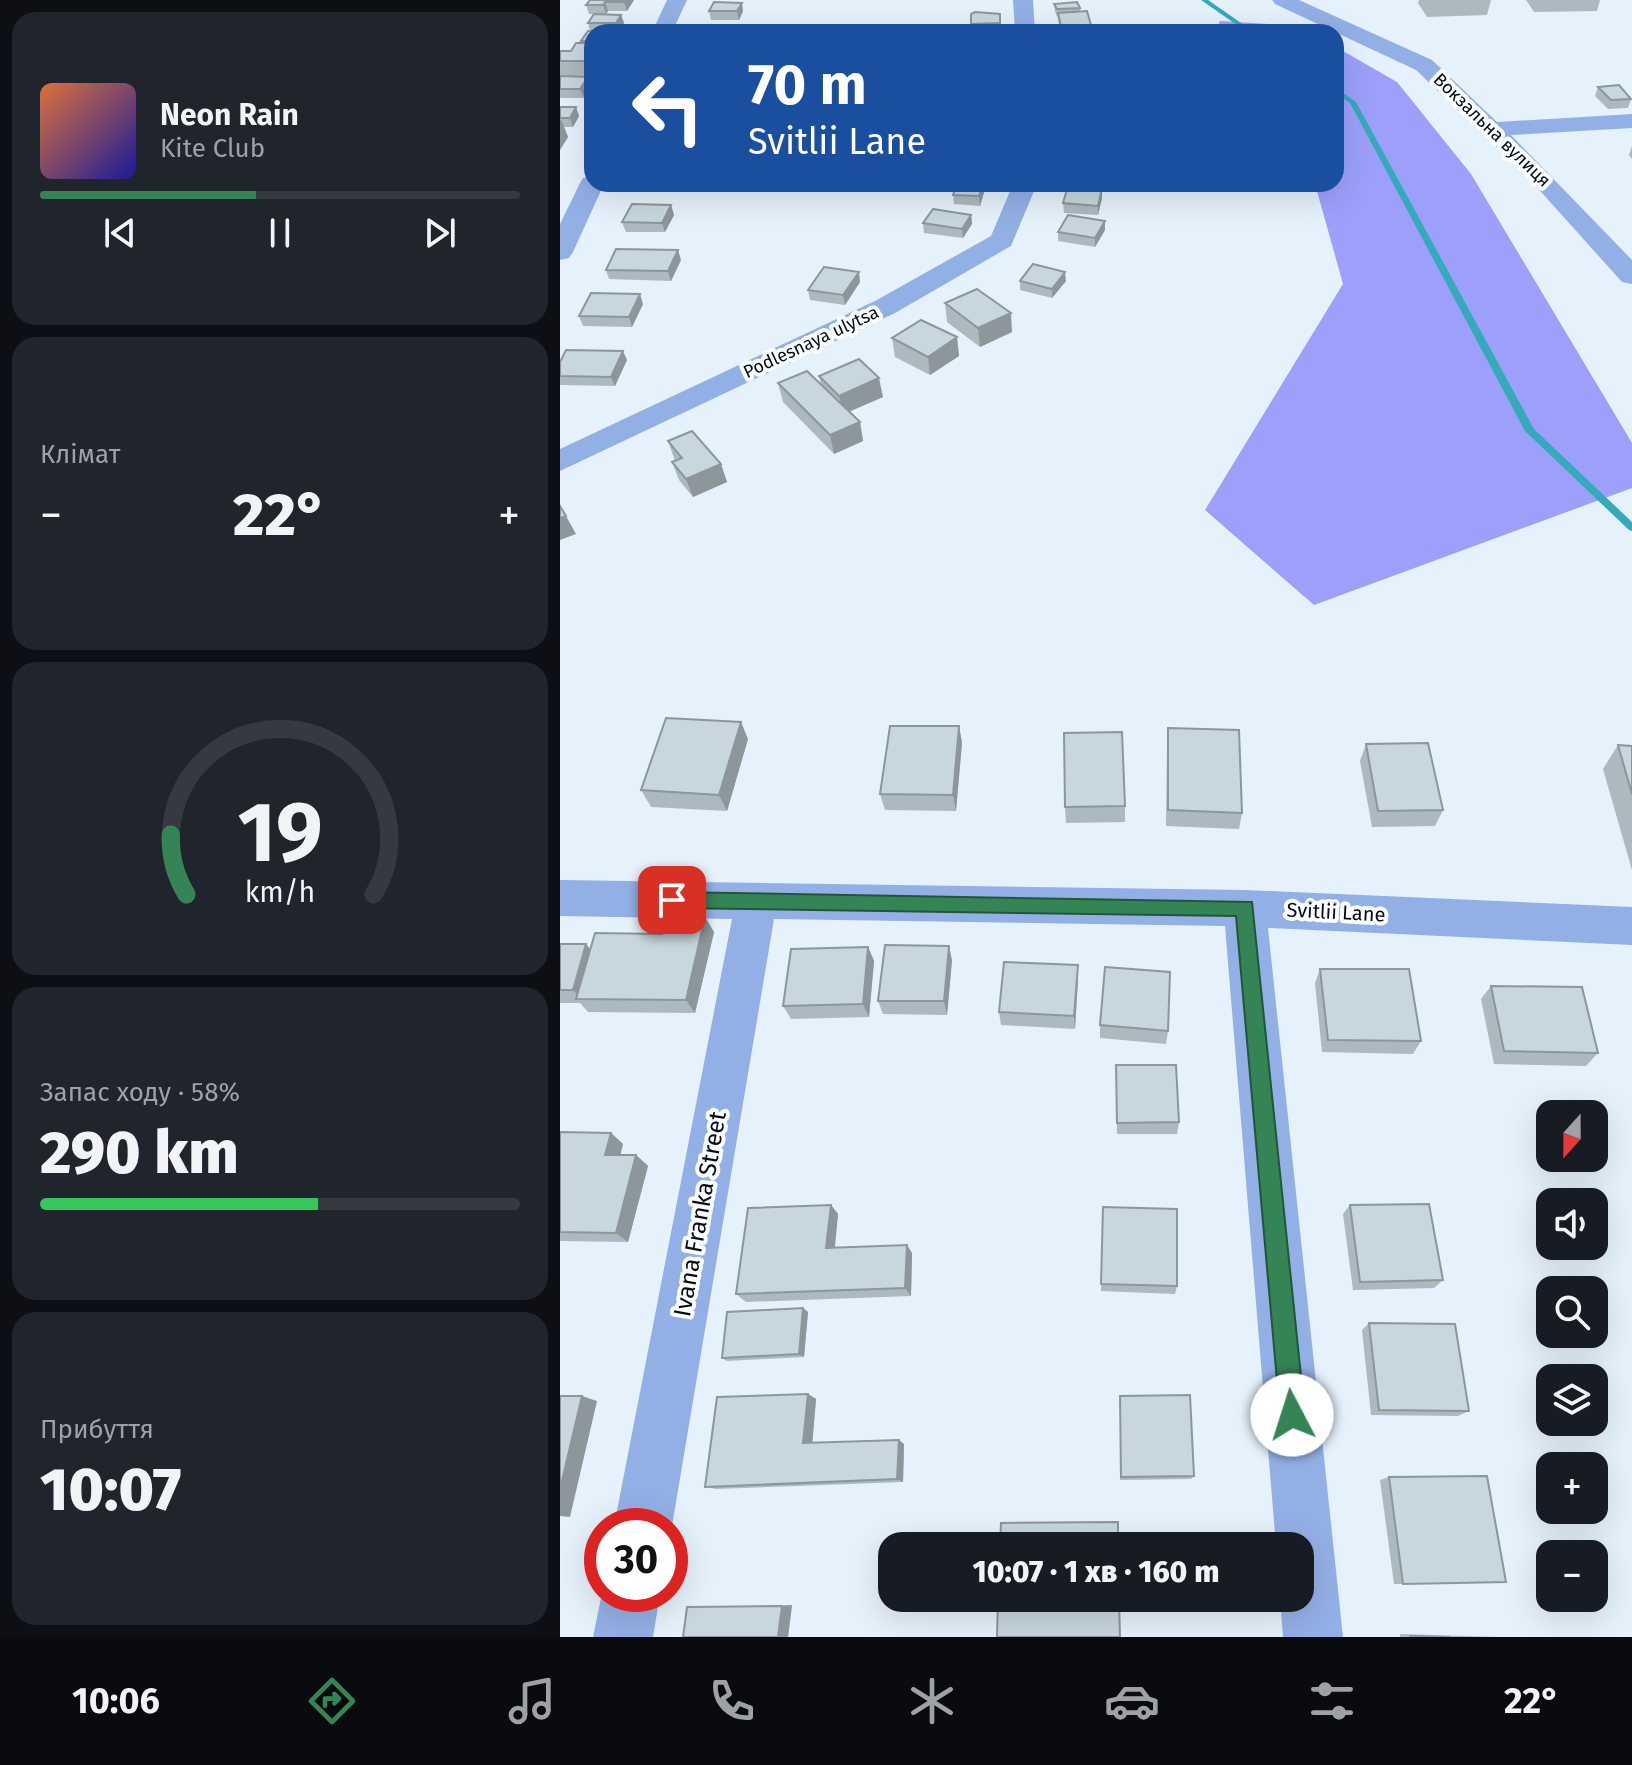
<!DOCTYPE html>
<html lang="uk">
<head>
<meta charset="utf-8">
<style>
	:root { --surface:#171b24; --page:#20242c; --text:#f1f3f6; --muted:#9ea1a6; --line:#363941; --accent:#348455 }
	body { margin:0; font-family:"Fira Sans",sans-serif; background:var(--page); color:var(--text); height:100vh; display:flex; flex-direction:column; font-size:30px; white-space:nowrap }
	* { box-sizing:border-box; margin:0 }
	p { font-size:26px; color:var(--muted) }
	.icon { flex:none; width:44px; height:44px; fill:none; stroke:currentColor; stroke-width:2; stroke-linecap:round; stroke-linejoin:round }
	.map { position:relative; flex:1; overflow:hidden }
	.drawer { display:flex; flex-direction:column; gap:12px; padding:12px; background:#0d0f14; width:560px }
	.drawer>* { flex:none }
	.hud { position:absolute; left:24px; top:24px; width:760px; height:168px; border-radius:24px; box-shadow:0 8px 32px #0002; background:#1a4fa0; color:#fff; overflow:hidden }
	.needle { width:52px; rotate:201deg }
	.buttons { position:absolute; left:976px; top:1100px; display:grid; gap:16px }
	.buttons a { display:grid; place-items:center; width:72px; height:72px; border-radius:16px; background:var(--surface); box-shadow:0 8px 32px #0002; font-size:40px }
	.speed { position:absolute; left:24px; top:1508px; display:flex; gap:16px; font-size:40px; font-weight:700; text-align:center }
	.speed>* { display:grid; place-content:center; width:104px; height:104px; border-radius:50%; background:var(--surface); box-shadow:0 8px 32px #0002; line-height:1 }
	.speed .limit { border:12px solid #d22; background:#fff; color:#111 }
	.pin { position:absolute; display:grid; place-items:center; width:68px; height:68px; color:#fff; margin:-34px; border-radius:16px; box-shadow:0 4px 12px #0006 }
	.me { position:absolute; width:88px; margin:-44px; rotate:355deg; stroke-linejoin:round; filter:drop-shadow(0 0 6px #0008) }
	.turn { display:flex; align-items:center; gap:28px; height:168px; padding:0 32px; font-size:36px }
	.turn .icon { width:104px; height:104px; stroke-width:2.5 }
	.turn b { display:block; font-size:56px; line-height:68px }
	.big { font-size:60px; font-weight:800; line-height:1.1 }
	.drawer .widget { flex:1; display:flex; flex-direction:column; justify-content:center; gap:12px; min-width:0; padding:0 28px; border-radius:24px; background:var(--page) }
	.drawer .dial { align-items:center; gap:0 }
	.dial svg { height:208px; overflow:visible; fill:none; stroke:var(--line); stroke-width:7; stroke-linecap:round; text-anchor:middle }
	.dial text { fill:var(--text); stroke:none }
	.song { display:flex; align-items:center; gap:24px }
	.cover { width:96px; height:96px; border-radius:12px; background:linear-gradient(135deg,hsl(20 70% 55%),hsl(240 70% 35%)) }
	.played { height:8px; border-radius:4px; background:linear-gradient(90deg,var(--accent) 45%,var(--line) 45%) }
	.keys { display:flex; justify-content:space-around; direction:ltr }
	.heat { display:flex; justify-content:space-between; align-items:center; font-size:44px; direction:ltr }
	.charge { height:12px; border-radius:6px; background:linear-gradient(90deg,#34c759 58%,var(--line) 0) }
	.trip { position:absolute; left:318px; top:1532px; width:436px; height:80px; border-radius:24px; background:var(--surface); box-shadow:0 8px 32px #0002; font-weight:800; line-height:80px; text-align:center }
	.menu { display:flex; height:128px; justify-content:space-around; align-items:center; background:#090b0e; color:var(--muted) }
	.menu .icon { width:56px; height:56px }
	.menu .selected { color:var(--accent) }
	.menu b { font-size:36px; color:var(--text) }
	main { display:flex; flex:1; min-height:0 }
	.map>svg:first-child { display:block }
	.forest { fill:#9da0fa }
	.lines { fill:none; stroke-linecap:round; stroke-linejoin:round }
	.stream { fill:#34aaba; fill-rule:evenodd }
	.minor { fill:#93b0e6; fill-rule:evenodd }
	.wall { fill:#acb9bf }
	.shaded-wall { fill:#8c969b }
	.building { fill:#c8d7de; stroke:#8c969b; stroke-width:2 }
	.route { fill:#348455; stroke:#225637; stroke-width:2 }
	.labels { text-anchor:middle; dominant-baseline:central; stroke-width:8; stroke-linejoin:round; paint-order:stroke }
	.far-street-label { font-size:18px; fill:#080c0f; stroke:#fafdff }
	.street-label { font-size:20px; fill:#080c0f; stroke:#fafdff }
	.near-street-label { font-size:24px; fill:#080c0f; stroke:#fafdff }
</style>
</head>
<body>
<main>
<section class="drawer">
<div class="widget">
<div class="song"><i class="cover"></i><div><b>Neon Rain</b><p>Kite Club</p></div></div>
<div class="played"></div>
<div class="keys"><svg class="icon" aria-label="previous" viewBox="0 0 24 24"><path d="M18 5L8 12l10 7zM5 5v14"/></svg><svg class="icon" aria-label="pause" viewBox="0 0 24 24"><path d="M8 5v14M16 5v14"/></svg><svg class="icon" aria-label="next" viewBox="0 0 24 24"><path d="M6 5l10 7-10 7zM19 5v14"/></svg></div>
</div>
<div class="widget"><p>Клімат</p>
<div class="heat"><a>−</a><b class="big">22°</b><a>+</a></div>
</div>
<div class="widget dial"><svg viewBox="0 0 100 80">
<path d="M14 69A42 42 0 1 1 86 69"/>
<path d="M14 69A42 42 0 0 1 8 46" stroke="#348455"/>
<text x="50" y="56" font-size="32" font-weight="700">19</text>
<text x="50" y="72" font-size="11">km/h</text>
</svg></div>
<div class="widget"><p>Запас ходу · 58%</p><b class="big">290 km</b><div class="charge"></div></div>
<div class="widget"><p>Прибуття</p><b class="big">10:07</b></div>
</section>
<div class="map">
<svg width="1072" height="1637" viewBox="0 0 1072 1637">
	<rect width="100%" height="100%" fill="#e5f1fb"/>
	<g class="forest">
		<path d="M660 21 740 26 751 32H656Z"/>
		<path d="M776 47 837 82 911 174 1072 443V488L754 605 645 510 783 284 755 184H776Z"/>
	</g>
	<g class="lines">
		<g class="stream">
			<path d="M641 0H648L694 32H687Z"/>
			<path d="M776 88 796 102 974 429 1072 522V531L1069 530 965 431 790 103 776 93Z"/>
		</g>
		<g class="minor">
			<path d="M107 0H127L112 32H92Z"/>
			<path d="M453 0H473L475 32H455Z"/>
			<path d="M712 0H739L872 60 937 122 1072 114V128L951 135 1072 260V284L1062 282 965 174 856 70 715 4Z"/>
			<path d="M32 176V184H44L13 252 9 258 0 260V224L20 183 23 178Z"/>
			<path d="M453 184H477L451 246 335 313 0 471V449L315 301 431 236Z"/>
			<path d="M0 880 685 890 1072 907V945L708 928 783 1637H723L720 1598H740V1546H716L665 926 214 919 112 1526 110 1530V1526H54L172 919 0 916Z"/>
			<path d="M42 1593 100 1594 93 1637H33Z"/>
		</g>
	</g>
	<g class="wall">
		<path d="M30 0H74L67 11H48L46 14H29L26 5Z"/>
		<path d="M859 0H931L927 15 867 17 858 3Z"/>
		<path d="M966 0H1040L1037 11 974 12Z"/>
		<path d="M494 4 520 8V12L531 25V32H500L498 18 495 12Z"/>
		<path d="M149 11H183L179 20H151Z"/>
		<path d="M411 14H440L441 28 411 29Z"/>
		<path d="M61 15 64 23 59 32H32V79H29L32 86 24 98H0V51H11L22 43 21 41 30 31 28 23Z"/>
		<path d="M1038 87 1071 99 1068 108 1048 109 1035 96Z"/>
		<path d="M0 107 19 116 13 127H4L8 137 0 150Z"/>
		<path d="M1072 146V159L1069 155Z"/>
		<path d="M77 184H113L111 188 78 187Z"/>
		<path d="M515 184H566L565 191 542 190V198L538 215 504 213 503 203 515 187Z"/>
		<path d="M425 189 420 206 394 204 393 195Z"/>
		<path d="M111 205 114 215 105 232H66L62 222Z"/>
		<path d="M411 215 412 224 403 238 364 233 363 223Z"/>
		<path d="M545 221V230L535 247 498 241V232Z"/>
		<path d="M121 260 111 281 49 279 46 270Z"/>
		<path d="M460 281H506L492 298 460 290Z"/>
		<path d="M300 282 285 305 250 300 248 290Z"/>
		<path d="M385 303 452 332 420 347 387 322Z"/>
		<path d="M83 304 72 327 23 326 19 316Z"/>
		<path d="M397 337 399 356 370 375 335 357 332 338Z"/>
		<path d="M67 360 55 386 0 385V362Z"/>
		<path d="M259 376 323 397 289 412 300 422 303 441 274 454 223 402 218 383 261 385Z"/>
		<path d="M108 441 161 464 167 482 133 497 119 480 112 462 115 461Z"/>
		<path d="M399 726 402 743 396 811 325 810 320 794Z"/>
		<path d="M608 728 682 813 679 829 606 826 607 745Z"/>
		<path d="M188 739 167 811 91 807 81 790Z"/>
		<path d="M806 744 883 810 875 826 812 827 800 761Z"/>
		<path d="M1058 745 1072 746V870L1043 769Z"/>
		<path d="M565 806V822L506 823 505 807Z"/>
		<path d="M145 917 154 932 135 1013 28 1012 20 1003H0V944H26L31 950 102 934Z"/>
		<path d="M308 947 314 961 309 1017 231 1019 223 1006Z"/>
		<path d="M392 960 387 1015 323 1014 318 1001Z"/>
		<path d="M760 969 861 1041 853 1054 762 1052 755 983Z"/>
		<path d="M518 979 515 1029 441 1025 439 1012Z"/>
		<path d="M931 986 1038 1053 1026 1066 934 1064 921 999Z"/>
		<path d="M540 1025 608 1031 606 1044 540 1038Z"/>
		<path d="M556 1065 619 1122 617 1134H557Z"/>
		<path d="M0 1132 51 1133 63 1144 60 1155H76L88 1166 68 1242 0 1241Z"/>
		<path d="M271 1205 278 1214 274 1248 347 1245 352 1253 351 1296 186 1302 176 1294Z"/>
		<path d="M790 1205 883 1280 874 1288 793 1290 783 1214Z"/>
		<path d="M543 1207 617 1286 615 1294 541 1291Z"/>
		<path d="M243 1308 248 1312 244 1357 167 1361 162 1358Z"/>
		<path d="M809 1323 909 1411 898 1416 811 1415 802 1330Z"/>
		<path d="M248 1394 256 1399 252 1443 344 1444 343 1482 156 1489 145 1487Z"/>
		<path d="M560 1396 634 1476 631 1479 560 1480Z"/>
		<path d="M829 1477 843 1584H834L820 1480Z"/>
		<path d="M232 1605 228 1637H123L128 1607Z"/>
		<path d="M840 1634 938 1637H840Z"/>
	</g>
	<g class="shaded-wall">
		<path d="M66 0H74L67 11 64 2Z"/>
		<path d="M45 2 48 11 46 14 43 5Z"/>
		<path d="M182 3 183 11 179 20 177 11Z"/>
		<path d="M61 15 64 23 59 32 56 23Z"/>
		<path d="M32 53V76L27 61Z"/>
		<path d="M28 77 32 86 24 98 20 89Z"/>
		<path d="M16 107 19 116 13 127 10 118Z"/>
		<path d="M1 119 8 137 0 150V121Z"/>
		<path d="M423 184H425V189L420 206 419 196Z"/>
		<path d="M542 188V198L538 215V206Z"/>
		<path d="M111 205 114 215 105 232 102 223Z"/>
		<path d="M411 215 412 224 403 238 402 229Z"/>
		<path d="M545 221V230L535 247V238Z"/>
		<path d="M118 250 121 260 111 281 108 271Z"/>
		<path d="M299 272 300 282 285 305 283 295Z"/>
		<path d="M505 272 506 281 492 298V289Z"/>
		<path d="M80 294 83 304 72 327 69 317Z"/>
		<path d="M451 313 452 332 420 347 418 328Z"/>
		<path d="M397 337 399 356 370 375 368 357Z"/>
		<path d="M63 351 67 360 55 386 51 377Z"/>
		<path d="M319 378 323 397 283 414 279 396Z"/>
		<path d="M300 422 303 441 274 454 270 435Z"/>
		<path d="M161 464 167 482 133 497 126 479Z"/>
		<path d="M6 516 16 534 0 540V518Z"/>
		<path d="M181 722 188 739 167 811 159 795Z"/>
		<path d="M399 726 402 743 396 811 393 795Z"/>
		<path d="M145 917 154 932 135 1013 126 1000Z"/>
		<path d="M26 944 37 958 21 999 13 990Z"/>
		<path d="M389 946 392 960 387 1015 384 1001Z"/>
		<path d="M308 947 314 961 309 1017 303 1004Z"/>
		<path d="M518 965V979L515 1029 514 1016Z"/>
		<path d="M51 1133 63 1144 58 1165 45 1155Z"/>
		<path d="M76 1155 88 1166 68 1242 56 1233Z"/>
		<path d="M271 1205 278 1214 274 1257 266 1248Z"/>
		<path d="M347 1245 352 1253 351 1296 345 1288Z"/>
		<path d="M243 1308 248 1312 244 1357 239 1354Z"/>
		<path d="M248 1394 256 1399 252 1447 243 1443Z"/>
		<path d="M22 1396 37 1401 10 1517 0 1516V1489Z"/>
		<path d="M339 1440 344 1444 343 1482 337 1479Z"/>
		<path d="M232 1605 228 1637H218L222 1606Z"/>
	</g>
	<g class="building">
		<path d="M30 0H66L64 2H45L43 5H26Z"/>
		<path d="M154 2 182 3 177 11H149Z"/>
		<path d="M517 2 520 8 497 9 494 4Z"/>
		<path d="M527 11 531 25 501 27 498 13Z"/>
		<path d="M415 12 440 14V23L411 24V14Z"/>
		<path d="M34 14 61 15 56 23H28Z"/>
		<path d="M138 28H172L170 32H136Z"/>
		<path d="M446 28V32H400V29Z"/>
		<path d="M520 29 521 32H503L502 30Z"/>
		<path d="M28 31H54L32 32V41H21Z"/>
		<path d="M16 43H32V53L27 61H0V51H11Z"/>
		<path d="M0 76 28 77 20 89H0Z"/>
		<path d="M1059 85 1071 99 1051 100 1038 87Z"/>
		<path d="M0 107H16L10 118H0Z"/>
		<path d="M397 184H423L419 196 393 195Z"/>
		<path d="M508 186 542 188 538 206 503 203Z"/>
		<path d="M72 204 111 205 102 223 62 222Z"/>
		<path d="M373 209 411 215 402 229 363 223Z"/>
		<path d="M508 215 545 221 535 238 498 232Z"/>
		<path d="M56 249 118 250 108 271 46 270Z"/>
		<path d="M473 264 505 272 492 289 460 281Z"/>
		<path d="M264 267 299 272 283 295 248 290Z"/>
		<path d="M417 289 451 313 418 328 385 303Z"/>
		<path d="M31 293 80 294 69 317 19 316Z"/>
		<path d="M361 320 397 337 368 357 332 338Z"/>
		<path d="M6 350 63 351 51 377 0 376V362Z"/>
		<path d="M299 359 319 378 279 396 259 376Z"/>
		<path d="M247 371 300 422 270 435 218 383Z"/>
		<path d="M132 431 161 464 126 479 112 462 122 458 108 441Z"/>
		<path d="M0 506 6 516 0 518Z"/>
		<path d="M106 718 181 722 159 795 81 790Z"/>
		<path d="M330 726H399L393 795 320 794Z"/>
		<path d="M608 728 679 730 682 813 608 810Z"/>
		<path d="M562 732 565 806 505 807 504 733Z"/>
		<path d="M868 743 883 810 818 811 806 744Z"/>
		<path d="M1058 745 1072 746V794Z"/>
		<path d="M106 917H145L126 1000 16 999 35 933 102 934Z"/>
		<path d="M0 944H26L13 990H0Z"/>
		<path d="M325 945 389 946 384 1001H318Z"/>
		<path d="M308 947 303 1004 223 1006 231 949Z"/>
		<path d="M444 962 518 965 514 1016 439 1012Z"/>
		<path d="M545 967 610 972 608 1031 540 1025Z"/>
		<path d="M760 969H849L861 1041 768 1040Z"/>
		<path d="M931 986 1022 987 1038 1053 944 1051Z"/>
		<path d="M556 1065H616L619 1122 557 1123Z"/>
		<path d="M0 1132 51 1133 45 1155H76L56 1233 0 1232Z"/>
		<path d="M869 1204 883 1280 800 1282 790 1205Z"/>
		<path d="M271 1205 266 1248 347 1245 345 1288 176 1294 188 1208Z"/>
		<path d="M543 1207 617 1209V1286L541 1284Z"/>
		<path d="M243 1308 239 1354 162 1358 167 1312Z"/>
		<path d="M809 1323 895 1324 909 1411 819 1410Z"/>
		<path d="M248 1394 243 1443 339 1440 337 1479 145 1487 157 1397Z"/>
		<path d="M630 1395 634 1476 561 1477 560 1396Z"/>
		<path d="M0 1396H22L0 1489Z"/>
		<path d="M927 1476 946 1582 843 1584 829 1477Z"/>
		<path d="M558 1522V1546H440L441 1523Z"/>
		<path d="M438 1598H559L560 1637H437Z"/>
		<path d="M222 1606 218 1637H123L127 1607Z"/>
		<path d="M850 1636 890 1637H850Z"/>
	</g>
	<path class="route" d="M112 892 692 902 745 1415 741 1424 732 1428 723 1424 720 1415 676 916 112 908 105 906 102 900 105 894Z"/>
	<g class="labels">
		<g class="far-street-label">
			<text transform="translate(932 130) rotate(44)">Вокзальна вулиця</text>
			<text transform="translate(251 342) rotate(-25)">Podlesnaya ulytsa</text>
		</g>
		<g class="street-label">
			<text transform="translate(776 912) rotate(3)">Svitlii Lane</text>
		</g>
		<g class="near-street-label">
			<text transform="translate(140 1214) rotate(-80)">Ivana Franka Street</text>
		</g>
	</g>
</svg>
<div class="buttons">
<a><svg class="needle" viewBox="-14 -14 28 28"><path d="M0-13l5 13h-10z" fill="#e53935"/><path d="M0 13l5-13h-10z" fill="#9ea1a6"/></svg></a>
<a><svg class="icon" aria-label="sound" viewBox="0 0 24 24"><path d="M4 9h4l5-4v14l-5-4H4zM17 9q2 3 0 6"/></svg></a>
<a><svg class="icon" aria-label="search" viewBox="0 0 24 24"><circle cx="10" cy="10" r="6"/><path d="M15 15l6 6"/></svg></a>
<a><svg class="icon" aria-label="layers" viewBox="0 0 24 24"><path d="M12 4l9 5-9 5-9-5zM3 14l9 5 9-5"/></svg></a>
<a>+</a>
<a>−</a>
</div>
<div class="speed"><div class="limit">30</div></div>
<div class="pin" style="left:112px;top:900px;background:#d93025"><svg class="icon" aria-label="arrive" viewBox="0 0 24 24"><path d="M6 21V4h12l-3 4 3 4H6"/></svg></div>
<svg class="me" style="left:732px;top:1415px" viewBox="-20 -20 40 40"><circle r="19" fill="#fff"/><path d="M0-13L10 11 0 6-10 11z" fill="#348455"/></svg>
<div class="trip">10:07 · 1 хв · 160 m</div>
<div class="hud">
<div class="turn"><svg class="icon" aria-label="left" viewBox="0 0 24 24"><path d="M17 20v-9H6M10 6l-5 5 5 5"/></svg><div><b>70 m</b>Svitlii Lane</div></div>
</div>
</div>
</main>
<nav class="menu">
<b>10:06</b>
<svg class="icon selected" aria-label="directions" viewBox="0 0 24 24"><path d="M12 3l9 9-9 9-9-9zM9 14v-3h6M13 9l2 2-2 2"/></svg>
<svg class="icon" aria-label="music" viewBox="0 0 24 24"><path d="M9 18V5l10-2v13"/><circle cx="6" cy="18" r="3"/><circle cx="16" cy="16" r="3"/></svg>
<svg class="icon" aria-label="phone" viewBox="0 0 24 24"><path d="M5 4h4l2 5-3 2q2 4 5 5l2-3 5 2v4C11 20 4 13 5 4z"/></svg>
<svg class="icon" aria-label="climate" viewBox="0 0 24 24"><path d="M12 3v18M4 7l16 10M4 17L20 7"/></svg>
<svg class="icon" aria-label="car" viewBox="0 0 24 24"><path d="M5 17H2v-5l4-1 3-4h7l3 4 3 1v5h-3M9 17h6M6 11h13"/><circle cx="7" cy="17" r="2"/><circle cx="17" cy="17" r="2"/></svg>
<svg class="icon" aria-label="filters" viewBox="0 0 24 24"><path d="M4 7h16M4 17h16"/><circle cx="9" cy="7" r="2"/><circle cx="15" cy="17" r="2"/></svg>
<b>22°</b>
</nav>
</body>
</html>
